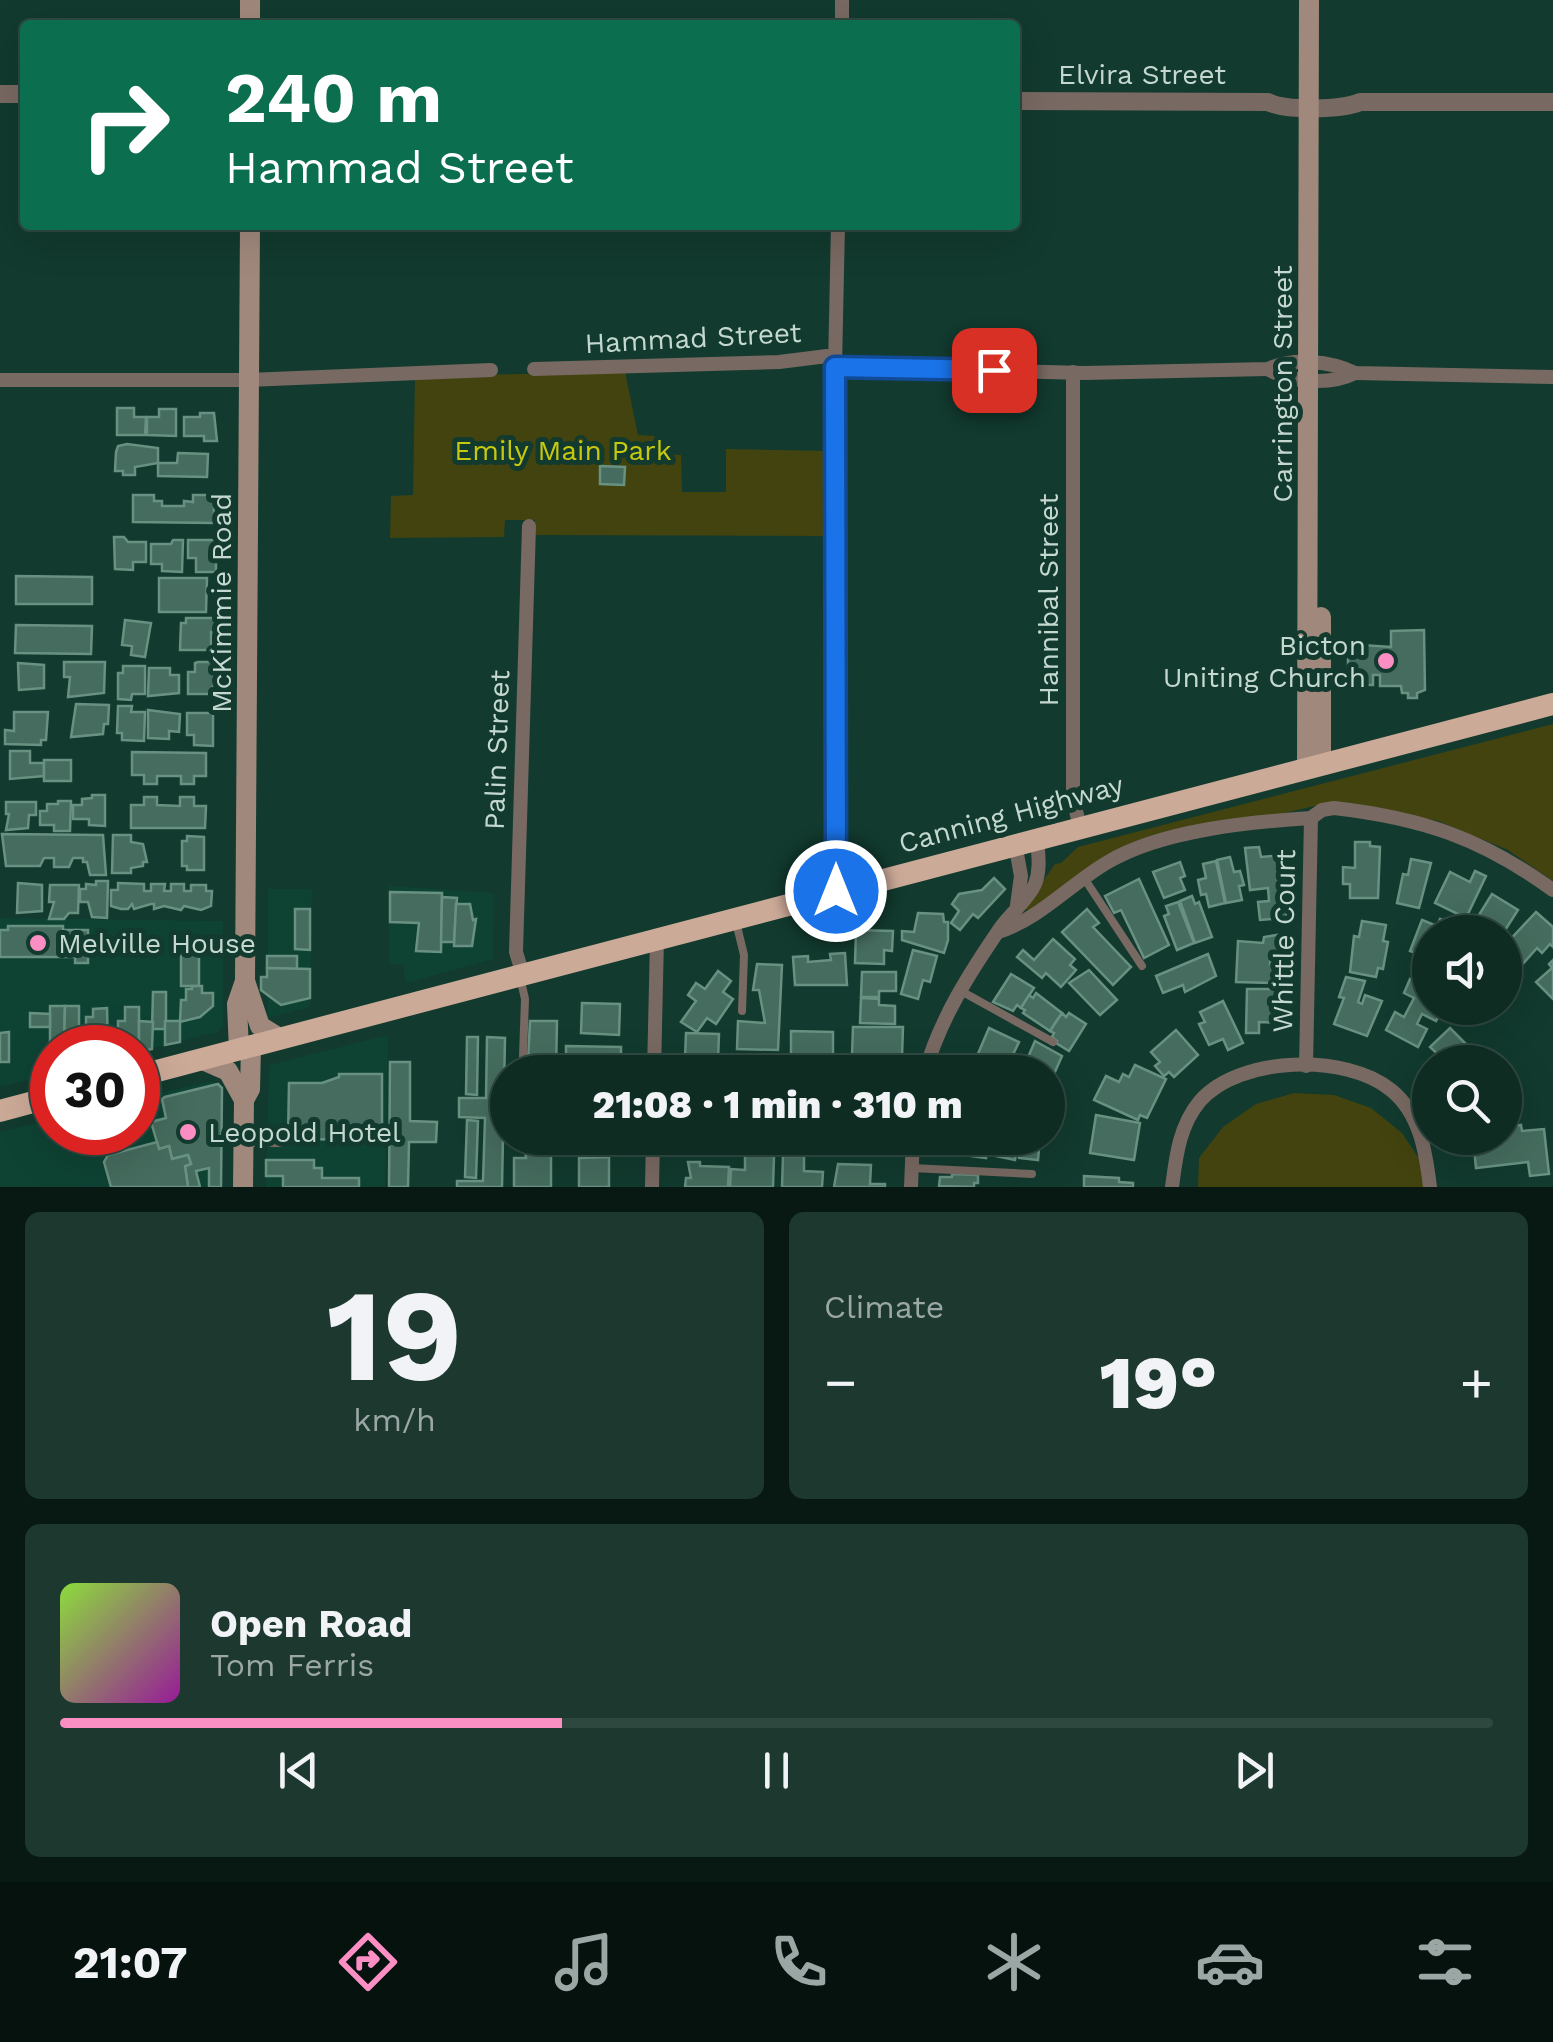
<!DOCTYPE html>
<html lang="en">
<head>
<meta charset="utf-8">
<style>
	:root { --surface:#0e2c22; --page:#1c382f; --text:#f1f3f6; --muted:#9ba7a5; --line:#2e4840; --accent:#fb8fc4 }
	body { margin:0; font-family:"Work Sans",sans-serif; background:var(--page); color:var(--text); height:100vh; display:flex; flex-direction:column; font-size:38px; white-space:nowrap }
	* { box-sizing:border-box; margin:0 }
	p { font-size:32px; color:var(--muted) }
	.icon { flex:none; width:55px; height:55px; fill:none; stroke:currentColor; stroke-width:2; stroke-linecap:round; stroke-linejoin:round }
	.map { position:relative; height:1187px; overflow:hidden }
	.side { display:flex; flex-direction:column; gap:25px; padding:25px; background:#081813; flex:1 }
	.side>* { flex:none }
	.guide { position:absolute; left:20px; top:20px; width:1000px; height:210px; border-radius:10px; box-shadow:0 10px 40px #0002,0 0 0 2px var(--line); background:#0b6e4f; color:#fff; overflow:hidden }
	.tools { position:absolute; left:1412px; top:915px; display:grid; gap:20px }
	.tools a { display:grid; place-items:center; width:110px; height:110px; border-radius:50%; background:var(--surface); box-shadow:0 10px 40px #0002,0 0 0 2px var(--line); font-size:50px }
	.speed { position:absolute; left:30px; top:1025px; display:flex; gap:20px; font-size:50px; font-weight:700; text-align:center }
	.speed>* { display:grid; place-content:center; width:130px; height:130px; border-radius:50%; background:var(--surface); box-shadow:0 10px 40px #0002,0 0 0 2px var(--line); line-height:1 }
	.speed .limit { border:15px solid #d22; background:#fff; color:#111 }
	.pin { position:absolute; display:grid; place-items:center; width:85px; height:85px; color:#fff; margin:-42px; border-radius:20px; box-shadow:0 5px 15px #0006 }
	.me { position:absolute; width:110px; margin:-55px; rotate:0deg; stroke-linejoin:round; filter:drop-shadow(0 0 8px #0008) }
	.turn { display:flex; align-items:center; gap:35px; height:210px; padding:0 40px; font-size:45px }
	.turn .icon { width:130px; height:130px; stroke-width:2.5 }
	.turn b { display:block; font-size:70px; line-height:85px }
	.big { font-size:75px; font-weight:800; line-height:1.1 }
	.side .widget { flex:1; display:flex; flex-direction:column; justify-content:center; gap:15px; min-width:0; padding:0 35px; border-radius:15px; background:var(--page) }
	.side .dial { align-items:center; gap:0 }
	.dial b { font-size:130px; line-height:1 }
	.song { display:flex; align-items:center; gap:30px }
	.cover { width:120px; height:120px; border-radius:15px; background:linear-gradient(135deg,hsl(90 70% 55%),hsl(300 70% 35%)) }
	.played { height:10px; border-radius:5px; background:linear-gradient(90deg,var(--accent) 35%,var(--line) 35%) }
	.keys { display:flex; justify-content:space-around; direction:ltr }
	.heat { display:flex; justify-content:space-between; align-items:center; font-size:55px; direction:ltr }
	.side .tiles { flex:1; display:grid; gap:25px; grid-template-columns:1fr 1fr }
	.widget:last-child { grid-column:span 2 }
	.trip { position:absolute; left:490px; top:1055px; width:575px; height:100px; border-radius:50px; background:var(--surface); box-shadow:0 10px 40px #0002,0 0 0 2px var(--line); font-weight:800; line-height:100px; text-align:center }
	.tab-bar { display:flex; height:160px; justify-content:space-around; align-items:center; background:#06120e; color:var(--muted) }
	.tab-bar .icon { width:70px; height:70px }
	.tab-bar .selected { color:var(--accent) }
	.tab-bar b { font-size:45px; color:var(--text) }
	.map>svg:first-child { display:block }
	.built { fill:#0e4334 }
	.green { fill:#42430f }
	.building { fill:#456c5e; stroke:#689182; stroke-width:2.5 }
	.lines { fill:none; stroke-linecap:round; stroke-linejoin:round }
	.service { stroke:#786962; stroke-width:8 }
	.minor { stroke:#786962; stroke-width:14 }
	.tertiary { stroke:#786962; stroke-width:18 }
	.secondary { stroke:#a0887c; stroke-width:20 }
	.trunk { stroke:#ccaa98; stroke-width:22 }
	.route-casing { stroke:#114b97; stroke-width:25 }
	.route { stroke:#1a73e8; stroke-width:18 }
	.poi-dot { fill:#fb8fc4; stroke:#123a2e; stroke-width:4 }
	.labels { text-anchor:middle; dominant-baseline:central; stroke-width:10; stroke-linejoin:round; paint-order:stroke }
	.street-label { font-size:28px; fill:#c4d8d0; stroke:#123a2e }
	.park-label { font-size:28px; fill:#c8c90e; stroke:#123a2e }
	.poi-label { font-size:28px; fill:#c4d8d0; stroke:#123a2e; text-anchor:start }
</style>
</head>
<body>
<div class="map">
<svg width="1553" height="1187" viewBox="0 0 1553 1187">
	<rect width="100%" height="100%" fill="#123a2e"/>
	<g class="built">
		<path d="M389 886 494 893 493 959 406 983 403 965 389 964Z"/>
		<path d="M268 889H312L310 1007 268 1018Z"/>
		<path d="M0 918 223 921V1027L218 1032 138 1052V1048H52V1074L0 1087Z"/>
		<path d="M388 1035 385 1187H266L269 1065Z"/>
		<path d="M211 1081 222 1088 221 1187H0V1132L52 1119V1132H138V1099Z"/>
	</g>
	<g class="green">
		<path d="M625 372 638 435 655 436V454L681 455 682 492H726V449L829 451 828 536 535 535V520H505L504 537 390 538 391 496 413 495 415 376Z"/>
		<path d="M1553 724V881L1508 850 1438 821 1332 802 1117 851 1030 912 1024 908 1055 864 1061 863 1078 847Z"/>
		<path d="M1294 1093 1334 1095 1371 1108 1402 1133 1424 1166V1187H1198L1199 1158 1223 1127 1256 1104Z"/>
	</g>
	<g class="building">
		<path d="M117 408H134V417H146L145 435H117Z"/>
		<path d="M159 409H176V436L147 435V417H159Z"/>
		<path d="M200 413H214L217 441H204V436H184V417H200Z"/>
		<path d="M127 444 158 448V463L135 467V475H123V471H115L116 452 118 446Z"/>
		<path d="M178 453 208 454 207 477 158 476V463H177Z"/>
		<path d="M600 466 625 467 624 485 600 484Z"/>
		<path d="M133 495H154V501H162V506H184V501L193 502V495H214V523L133 522Z"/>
		<path d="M114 537H124L128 542H146V562H133V570L115 569Z"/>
		<path d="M173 540H183L182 572 162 571V564H151V544H171Z"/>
		<path d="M188 540H221V549L216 553V572H196V558H188Z"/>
		<path d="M16 576 92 577V604H16Z"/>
		<path d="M159 578H207L206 612H159Z"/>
		<path d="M186 618H217V632H211V650H180L181 623H186Z"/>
		<path d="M125 620 151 623 145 657 131 655 132 646 122 645Z"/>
		<path d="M16 625 92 626 91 654 15 653Z"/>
		<path d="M1424 630 1425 690 1417 693V698H1408V693H1402L1401 686H1380V675H1373V685H1362V679H1356V674H1348V644L1391 647V631Z"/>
		<path d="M64 662H105L104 693 68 697 70 677H64Z"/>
		<path d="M198 662H214L213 694H188V672H195V663Z"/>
		<path d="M18 663 44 665V688L19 690Z"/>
		<path d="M123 666H145V694H132L131 700 118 699V673H123Z"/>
		<path d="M149 668H170V675H179V693L148 696Z"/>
		<path d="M76 704 109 705 108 724H104L103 734 71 737Z"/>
		<path d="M118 706H132L131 712H145L144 741 122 740V733H117Z"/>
		<path d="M148 710 180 714 179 732 169 731V739L148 738Z"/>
		<path d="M14 712H48L46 740H41V745L5 744V730L14 731Z"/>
		<path d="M187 713H213V746L194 745V735H187Z"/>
		<path d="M10 751H30V763H44V776L10 779Z"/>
		<path d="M132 752 206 753V776H194V784H181V776H157V784H144V775H132Z"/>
		<rect x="44" y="760" width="27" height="21"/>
		<path d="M92 795H105V826L89 825V819H73V805H82V799L92 798Z"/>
		<path d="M144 797H157V805L180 806V797H194V806H206L205 828H131V805H144Z"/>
		<path d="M58 801H71L70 831H54V825H40V811H47V804H58Z"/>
		<path d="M6 802H36V815H29L28 828 6 830 9 814H6Z"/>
		<path d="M2 834 103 835 106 875H90L87 862H83V858H73L69 867H54V858H44L40 866H6Z"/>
		<path d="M113 835H131V842L143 844 147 862H143V866L131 868V873H112Z"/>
		<path d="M187 836 204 837V870H187V866H182V841H187Z"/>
		<path d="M1355 842H1370V846L1380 847 1378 898H1350V884H1343V867L1355 868Z"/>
		<path d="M1259 847 1261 857 1282 855 1287 918 1260 920 1258 902 1269 901 1268 888 1250 890 1245 848Z"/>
		<path d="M1230 857 1234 872 1240 871 1244 885 1239 886 1242 900 1226 903 1217 860Z"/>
		<path d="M1411 859 1431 863 1419 908 1397 903 1403 874 1408 875Z"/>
		<path d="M1216 861 1225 903 1209 907 1206 894 1201 895 1198 880 1206 878 1203 864Z"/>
		<path d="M1180 862 1185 876 1180 878 1185 890 1164 898 1153 872Z"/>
		<path d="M1475 871 1486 876 1466 918 1435 903 1450 872 1470 882Z"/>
		<path d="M994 878 1005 889 978 918 973 914 960 930 951 923 959 911 952 904 959 894 982 890Z"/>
		<path d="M1139 879 1169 945 1144 958 1121 910 1114 913 1105 896Z"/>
		<path d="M96 881H108L107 918 92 917 88 902H80V889H86V884L96 885Z"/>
		<path d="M18 883 42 885V911L17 913Z"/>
		<path d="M118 883 144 884V891H151V884H165L164 891H171V884H184V891H191V885H206V891H212L211 906 201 910 184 906 181 910 164 906 154 909V904H151L134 909 132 904 128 909H121L111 906V890H118Z"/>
		<path d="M50 885H79L78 913H69L64 919H49L54 902H49Z"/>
		<path d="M390 892 442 893 441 952 416 951 419 923 390 922Z"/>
		<path d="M1492 894 1518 910 1504 932H1482L1472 926Z"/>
		<path d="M1192 896 1195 904 1199 902 1212 937 1195 943 1180 901Z"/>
		<path d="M442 897 457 898 454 942H441Z"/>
		<path d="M1178 902 1194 943 1177 950 1164 916 1169 914 1166 906Z"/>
		<path d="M456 904H470L473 920 476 919 472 946H454Z"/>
		<path d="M295 909H310V950L295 949Z"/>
		<path d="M1087 909 1099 923 1093 927 1131 967 1113 985 1062 932Z"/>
		<path d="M1536 912 1553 927V947L1550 944 1542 953 1537 948 1521 966 1505 951V945Z"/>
		<path d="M918 913 943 914 944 922H948V940L944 953 902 940V931L914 932Z"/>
		<path d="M1440 919 1455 924 1452 932H1430V958L1410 951 1422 920 1437 926Z"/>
		<path d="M1362 921 1386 925 1383 941 1388 942 1383 969 1378 968 1376 977 1350 972 1354 936 1359 937Z"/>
		<path d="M8 926H63V930H76V957H0V930H8Z"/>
		<path d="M76 930H88V963H75Z"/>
		<path d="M856 930 893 931 892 951 884 950V964L855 963Z"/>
		<path d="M1283 934 1282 956 1271 955 1270 964H1278L1277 983 1236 982 1238 941 1263 943 1264 937Z"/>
		<path d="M1053 939 1075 959 1070 965 1076 970 1061 987 1046 973 1042 978 1017 957 1023 950 1034 960Z"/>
		<rect x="181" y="940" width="18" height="46"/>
		<path d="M913 950 937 956 930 982 923 980 918 999 901 994Z"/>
		<path d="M845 953 847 985H795L793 957 808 956V962L831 960 830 954Z"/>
		<path d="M1208 954 1216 976 1185 992 1183 985 1163 993 1156 976Z"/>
		<path d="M267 956H297V969L267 968Z"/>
		<path d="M1553 960V999L1536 982 1552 968 1549 964Z"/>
		<path d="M757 964 782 965 778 1050 737 1049 738 1021 765 1023 759 990H753Z"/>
		<path d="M267 968 310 969V998L281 1005 261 990V977H267Z"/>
		<path d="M1089 970 1117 1000 1100 1015 1069 983Z"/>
		<path d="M718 971 731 981 723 992 733 999 716 1024 707 1018 697 1032 681 1022 696 1001 688 995 696 983 705 989Z"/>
		<path d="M862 972H896V991H879V997H861Z"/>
		<path d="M1011 974 1034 988 1021 1008 1017 1005 1013 1011 993 1002Z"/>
		<path d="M1426 976 1430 978V1008H1443L1436 1021 1422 1014 1417 1024 1427 1029 1418 1047 1386 1030 1395 1012 1404 1017 1414 998 1404 993 1410 979 1421 985Z"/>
		<path d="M1346 977 1365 981 1358 1002 1362 1004 1365 995 1382 1001 1367 1036 1334 1024 1344 998 1339 997Z"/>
		<path d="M192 986H202V993H213V1006L200 1017 180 1022 181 1000H186V989H192Z"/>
		<path d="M1247 989H1281V1023L1259 1022V1033H1246Z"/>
		<path d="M153 992H166V1029H152Z"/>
		<path d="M1036 993 1062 1013 1050 1031 1023 1013 1025 1010 1021 1008 1029 995 1033 998Z"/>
		<path d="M861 998 879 999V1005L895 1006V1024L860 1023Z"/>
		<path d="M1223 1001 1243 1043 1228 1050 1223 1039 1209 1045 1199 1024 1205 1022 1200 1012Z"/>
		<path d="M582 1003 620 1004 619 1035 581 1033Z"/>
		<path d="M50 1006H65L64 1048H50Z"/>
		<path d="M65 1006H79V1048H64Z"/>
		<path d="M125 1007H139V1052L138 1048H118V1021H125Z"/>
		<path d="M107 1008 108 1048H97L96 1031 86 1029V1017H93V1009Z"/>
		<path d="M30 1013 50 1014V1027H30Z"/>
		<path d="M1062 1013 1066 1017 1069 1013 1086 1024 1069 1051 1056 1043 1057 1041 1052 1037 1054 1033 1050 1031Z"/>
		<path d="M139 1021 153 1022 152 1049 139 1052Z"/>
		<path d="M165 1021H180V1042L165 1045Z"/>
		<path d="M530 1021H557L556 1072H517V1062H528Z"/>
		<path d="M853 1027H903L902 1057 852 1056Z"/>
		<path d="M989 1028 1019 1042 1007 1067 977 1056Z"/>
		<path d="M1450 1028 1481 1059 1477 1062H1446L1430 1047Z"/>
		<path d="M1176 1030 1198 1055 1174 1077 1169 1072 1164 1076 1155 1066 1160 1062 1151 1052Z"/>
		<path d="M791 1031 833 1032V1065H820V1056H803V1064H791Z"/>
		<path d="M9 1032V1062H0V1033Z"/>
		<path d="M686 1033 719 1034 718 1060 685 1059Z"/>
		<path d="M467 1037H478L477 1095 466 1094Z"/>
		<path d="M487 1037 505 1038 502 1187H457V1181H483L485 1118 459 1117V1098H486Z"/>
		<path d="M1035 1041 1062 1056 1051 1081 1048 1079V1072L1023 1069Z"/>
		<path d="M566 1046 621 1047V1058H626V1072L566 1070Z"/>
		<path d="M390 1062H410V1121L437 1122 436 1142H409L408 1187H389Z"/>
		<path d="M1135 1065 1166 1079 1147 1118 1140 1115 1138 1120 1094 1100 1106 1076 1119 1082 1123 1074 1129 1077Z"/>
		<path d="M339 1074H382V1140L288 1139 289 1083H322L339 1077Z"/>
		<path d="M218 1084 222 1088 221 1187H209V1168L196 1171 200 1187H188L185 1166 191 1164 188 1155 172 1159 169 1146 159 1149 151 1122 166 1118 162 1099 165 1097Z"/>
		<path d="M1096 1115 1140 1123 1134 1160 1090 1153Z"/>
		<path d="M467 1120 478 1121 476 1178 465 1177Z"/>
		<path d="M1521 1125 1522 1131 1544 1129 1549 1174 1530 1176 1528 1162 1476 1168 1473 1138H1505V1127Z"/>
		<path d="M514 1138H547V1146L514 1145Z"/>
		<path d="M802 1138H827L826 1152 811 1151 812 1145 802 1144Z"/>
		<path d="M846 1138H883L882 1147 845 1144Z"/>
		<path d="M958 1138H989L986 1158 956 1154Z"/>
		<path d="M993 1138 1018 1139 1015 1160 991 1155Z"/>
		<path d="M1021 1138H1040L1038 1160 1019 1158Z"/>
		<path d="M157 1142 159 1149 169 1146 172 1159 188 1155 191 1164 185 1166 188 1187H111L104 1162 108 1155Z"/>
		<path d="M551 1149V1187H514V1158H526L525 1150Z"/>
		<path d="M745 1155 774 1156 773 1187H730L731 1169 745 1170Z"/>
		<path d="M783 1156H804V1171L823 1172 822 1187H782Z"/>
		<path d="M609 1157V1187H579V1158Z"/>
		<path d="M266 1160H314V1168H322V1178H359V1187H283V1176H266Z"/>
		<path d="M688 1162H700V1166L729 1167 728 1187H685L686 1178H691Z"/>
		<path d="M838 1164 871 1165 870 1184H885V1187H834Z"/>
		<path d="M952 1174 978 1175V1183H974V1187L939 1186 940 1177H952Z"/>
		<path d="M1084 1176 1119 1178V1182L1133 1183V1187H1084Z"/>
	</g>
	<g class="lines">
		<g class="service">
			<path d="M1084 878 1142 966"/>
			<path d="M736 922 744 955 742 1011"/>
			<path d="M520 977 525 999 523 1056"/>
			<path d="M961 991 1053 1042"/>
			<path d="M244 1143H282"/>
			<path d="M912 1168 1032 1174"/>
		</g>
		<g class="minor">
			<path d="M842 25V0"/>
			<path d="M534 369 779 362 827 356 835 367 1085 373 1268 369C1292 357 1331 361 1355 373L1553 377"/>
			<path d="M1268 369C1290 383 1332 385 1355 373"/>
			<path d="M1073 372V800L1080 826"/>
			<path d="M0 380H250L491 370"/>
			<path d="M1015 843 1021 876 1017 905"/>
			<path d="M836 891 835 367 838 225"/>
			<path d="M998 932C1040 919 1070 884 1108 862 1162 830 1250 822 1311 818L1322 810 1334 808C1422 818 1481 838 1553 890"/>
			<path d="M523 975 516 952 529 526"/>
			<path d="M1306 1066 1311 818"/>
			<path d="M654 1072 657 939"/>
			<path d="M925 1072C940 1019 970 972 1001 927 1012 912 1028 900 1035 884 1041 869 1038 853 1037 837"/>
			<path d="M652 1187 653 1138"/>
			<path d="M911 1187 913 1138"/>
			<path d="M1172 1187C1176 1157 1179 1126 1200 1101 1239 1056 1346 1053 1391 1090 1420 1113 1426 1153 1430 1187"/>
		</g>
		<g class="tertiary">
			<path d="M0 94H25"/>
			<path d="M1015 101 1268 102C1286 111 1342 110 1360 102H1553"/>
		</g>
		<g class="secondary">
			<path d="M250 25V0"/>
			<path d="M250 225 245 981 260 1026 281 1039"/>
			<path d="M1321 763V617"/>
			<path d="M1307 767 1309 0"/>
			<path d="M239 1050 237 1004 245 981"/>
			<path d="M203 1060 228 1071 244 1100"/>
			<path d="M243 1187 244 1100 250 1089 251 1047"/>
		</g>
		<g class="trunk">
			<path d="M138 1076 1553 704"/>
			<path d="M0 1111 52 1097"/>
		</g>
	</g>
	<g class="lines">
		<g class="route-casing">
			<path id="route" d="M836 891 835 367 994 370"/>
		</g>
		<use href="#route" class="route"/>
	</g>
	<g class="poi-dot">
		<circle cx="1386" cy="661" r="10"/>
		<circle cx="38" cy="943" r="10"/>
		<circle cx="188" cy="1132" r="10"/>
	</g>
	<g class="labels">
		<g class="street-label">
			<text x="1142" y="74">Elvira Street</text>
			<text transform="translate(693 338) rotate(-3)">Hammad Street</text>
			<text transform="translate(1282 384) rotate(-90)">Carrington Street</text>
			<text transform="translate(1048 600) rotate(-90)">Hannibal Street</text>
			<text transform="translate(221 603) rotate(-90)">McKimmie Road</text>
			<text transform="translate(497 750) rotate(-88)">Palin Street</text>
			<text transform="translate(1011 814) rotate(-15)">Canning Highway</text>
			<text transform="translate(1284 941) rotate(-89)">Whittle Court</text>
		</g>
		<g class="park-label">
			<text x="563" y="450">Emily Main Park</text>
		</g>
		<g class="poi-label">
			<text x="1366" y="645" text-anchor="end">Bicton<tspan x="1366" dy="32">Uniting Church</tspan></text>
			<text x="58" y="943">Melville House</text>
			<text x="208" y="1132">Leopold Hotel</text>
		</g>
	</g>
</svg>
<div class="tools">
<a><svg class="icon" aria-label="sound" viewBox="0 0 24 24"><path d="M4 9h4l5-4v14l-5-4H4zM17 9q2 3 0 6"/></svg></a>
<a><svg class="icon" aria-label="search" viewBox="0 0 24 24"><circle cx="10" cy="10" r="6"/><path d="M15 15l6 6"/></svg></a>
</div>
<div class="speed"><div class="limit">30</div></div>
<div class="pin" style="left:994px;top:370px;background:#d93025"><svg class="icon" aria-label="arrive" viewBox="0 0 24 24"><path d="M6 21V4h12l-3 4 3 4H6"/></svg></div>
<svg class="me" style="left:836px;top:891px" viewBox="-20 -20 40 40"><circle r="17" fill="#1a73e8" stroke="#fff" stroke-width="3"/><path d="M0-11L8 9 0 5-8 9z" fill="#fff"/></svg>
<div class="trip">21:08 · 1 min · 310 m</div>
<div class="guide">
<div class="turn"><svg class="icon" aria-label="right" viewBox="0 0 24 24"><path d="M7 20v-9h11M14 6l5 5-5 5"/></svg><div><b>240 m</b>Hammad Street</div></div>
</div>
</div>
<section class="side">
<div class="tiles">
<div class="widget dial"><b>19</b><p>km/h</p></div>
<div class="widget"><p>Climate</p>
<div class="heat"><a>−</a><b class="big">19°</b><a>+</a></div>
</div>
<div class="widget">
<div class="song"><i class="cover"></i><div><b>Open Road</b><p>Tom Ferris</p></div></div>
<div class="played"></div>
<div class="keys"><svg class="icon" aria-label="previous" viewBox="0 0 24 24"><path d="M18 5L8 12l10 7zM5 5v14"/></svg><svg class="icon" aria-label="pause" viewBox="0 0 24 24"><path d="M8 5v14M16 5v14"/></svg><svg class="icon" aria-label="next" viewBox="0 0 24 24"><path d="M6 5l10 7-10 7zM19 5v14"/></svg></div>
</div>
</div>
</section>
<nav class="tab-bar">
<b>21:07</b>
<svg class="icon selected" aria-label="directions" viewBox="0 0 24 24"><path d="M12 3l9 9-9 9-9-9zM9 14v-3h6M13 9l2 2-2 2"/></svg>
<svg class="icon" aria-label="music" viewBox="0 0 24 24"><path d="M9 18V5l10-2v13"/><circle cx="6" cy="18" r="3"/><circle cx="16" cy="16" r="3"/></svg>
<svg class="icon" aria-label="phone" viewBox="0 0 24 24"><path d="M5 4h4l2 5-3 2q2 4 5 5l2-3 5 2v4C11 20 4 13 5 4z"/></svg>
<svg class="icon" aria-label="climate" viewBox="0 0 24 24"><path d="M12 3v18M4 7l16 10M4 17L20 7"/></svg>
<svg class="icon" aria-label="car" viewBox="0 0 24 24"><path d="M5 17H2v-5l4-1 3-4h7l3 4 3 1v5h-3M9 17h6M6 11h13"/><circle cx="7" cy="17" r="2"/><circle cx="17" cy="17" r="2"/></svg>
<svg class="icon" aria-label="filters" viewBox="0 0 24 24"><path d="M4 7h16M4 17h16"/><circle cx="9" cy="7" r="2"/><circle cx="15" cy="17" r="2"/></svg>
</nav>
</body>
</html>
